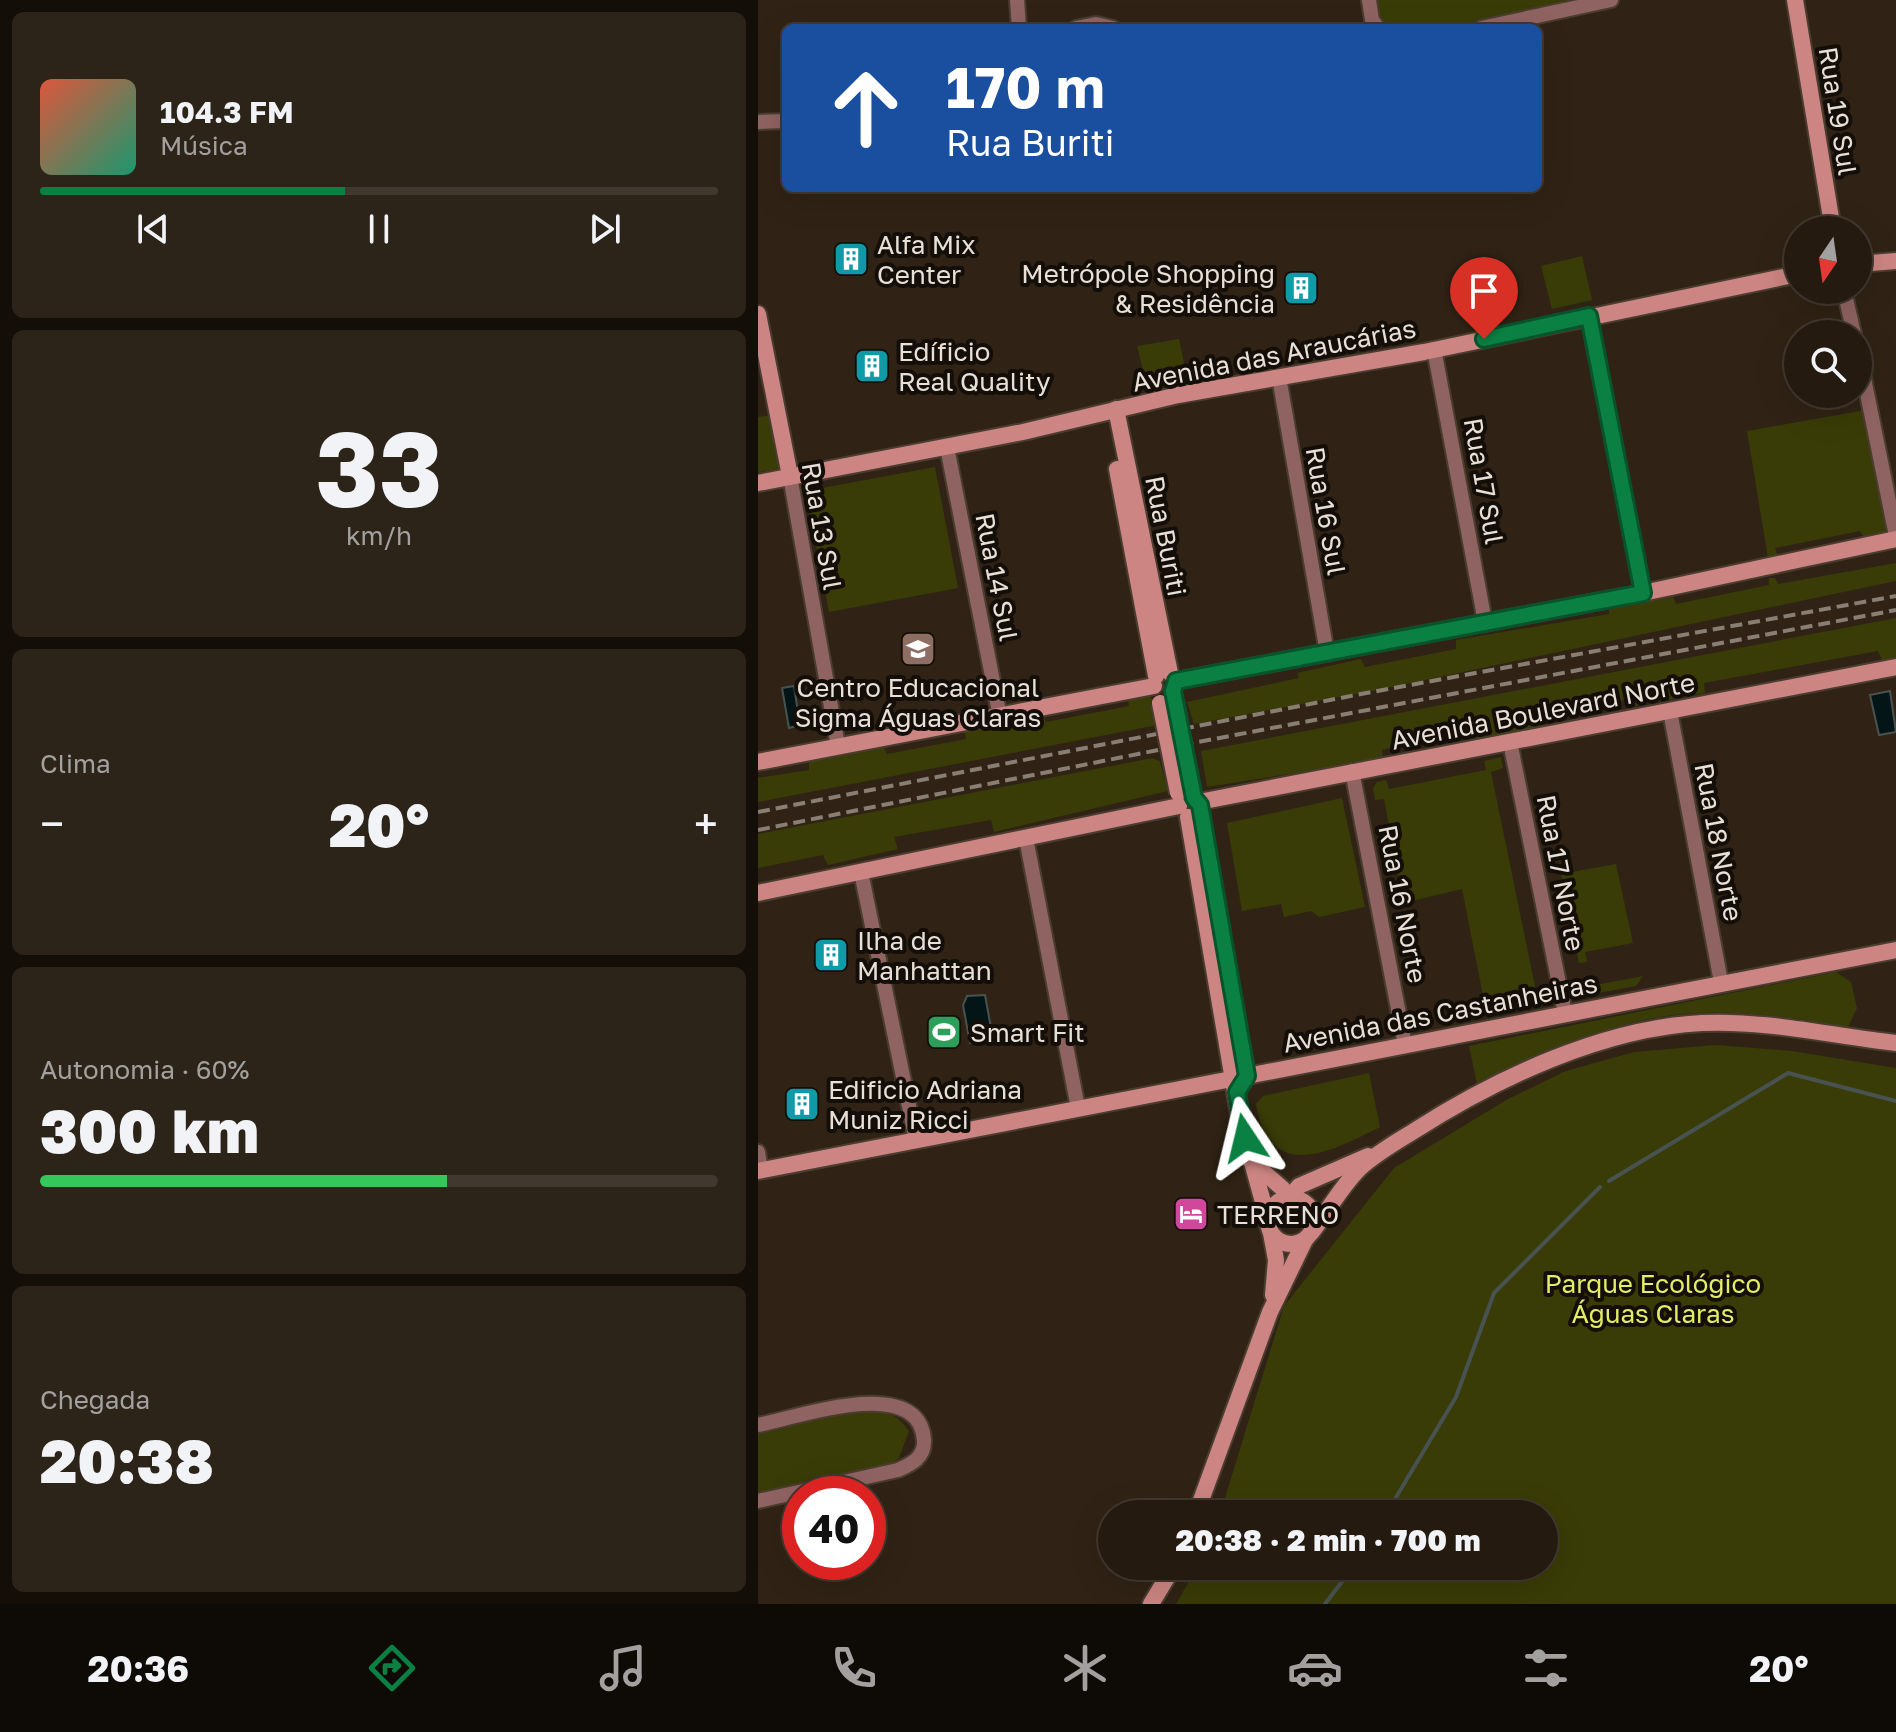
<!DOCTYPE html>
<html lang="pt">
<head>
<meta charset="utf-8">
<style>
	:root { --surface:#241a10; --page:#2c2319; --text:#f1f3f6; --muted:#a3a19f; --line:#413830; --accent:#0b8043 }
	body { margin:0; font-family:"Golos Text",sans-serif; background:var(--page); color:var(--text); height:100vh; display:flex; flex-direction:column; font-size:30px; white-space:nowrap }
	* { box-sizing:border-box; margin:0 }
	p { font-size:26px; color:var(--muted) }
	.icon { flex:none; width:44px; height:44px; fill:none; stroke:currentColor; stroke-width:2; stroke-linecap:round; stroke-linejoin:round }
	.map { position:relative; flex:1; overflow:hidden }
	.sheet { display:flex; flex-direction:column; gap:12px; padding:12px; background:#140e09; width:758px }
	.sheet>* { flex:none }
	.guide { position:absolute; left:24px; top:24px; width:760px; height:168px; border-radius:12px; box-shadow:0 8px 32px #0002,0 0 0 2px var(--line); background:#1a4fa0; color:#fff; overflow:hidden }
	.needle { width:52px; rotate:193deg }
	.tools { position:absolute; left:1026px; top:216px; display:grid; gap:16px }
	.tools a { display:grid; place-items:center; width:88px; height:88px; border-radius:50%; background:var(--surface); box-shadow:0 8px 32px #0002,0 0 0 2px var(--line); font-size:40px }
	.speed { position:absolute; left:24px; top:1476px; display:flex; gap:16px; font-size:40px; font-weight:700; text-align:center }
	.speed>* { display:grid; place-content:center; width:104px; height:104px; border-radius:50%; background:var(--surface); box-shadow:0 8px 32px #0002,0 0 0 2px var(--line); line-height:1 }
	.speed .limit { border:12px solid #d22; background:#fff; color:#111 }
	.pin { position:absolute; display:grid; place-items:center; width:68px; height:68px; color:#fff; margin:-82px -34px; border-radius:50% 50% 50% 0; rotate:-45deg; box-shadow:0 0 8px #0007 }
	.pin .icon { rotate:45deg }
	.me { position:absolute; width:88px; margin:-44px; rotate:350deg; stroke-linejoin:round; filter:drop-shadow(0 0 6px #0008) }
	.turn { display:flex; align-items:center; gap:28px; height:168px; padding:0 32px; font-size:36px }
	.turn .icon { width:104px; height:104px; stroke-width:2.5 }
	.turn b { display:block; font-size:56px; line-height:68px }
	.big { font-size:60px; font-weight:800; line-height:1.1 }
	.sheet .card { flex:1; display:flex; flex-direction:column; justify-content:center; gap:12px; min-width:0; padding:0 28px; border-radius:12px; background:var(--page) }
	.sheet .dial { align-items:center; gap:0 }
	.dial b { font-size:104px; line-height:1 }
	.song { display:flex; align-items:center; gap:24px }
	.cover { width:96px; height:96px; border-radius:12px; background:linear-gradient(135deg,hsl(10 70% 55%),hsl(160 70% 35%)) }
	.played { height:8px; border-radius:4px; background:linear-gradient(90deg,var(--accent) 45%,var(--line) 45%) }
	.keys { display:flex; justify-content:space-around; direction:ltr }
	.heat { display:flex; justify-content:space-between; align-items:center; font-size:44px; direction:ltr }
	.charge { height:12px; border-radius:6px; background:linear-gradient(90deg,#34c759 60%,var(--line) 0) }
	.trip { position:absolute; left:340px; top:1500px; width:460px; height:80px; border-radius:40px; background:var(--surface); box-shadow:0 8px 32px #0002,0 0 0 2px var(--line); font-weight:800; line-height:80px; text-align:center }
	.menu { display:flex; height:128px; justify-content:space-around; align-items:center; background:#0e0a06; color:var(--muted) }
	.menu .icon { width:56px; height:56px }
	.menu .current { color:var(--accent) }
	.menu b { font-size:36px; color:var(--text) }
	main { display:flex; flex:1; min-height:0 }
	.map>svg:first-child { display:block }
	.green { fill:#393c06 }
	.water { fill:#031516; stroke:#485250; stroke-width:2 }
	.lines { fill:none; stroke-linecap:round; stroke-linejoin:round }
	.stream { stroke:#485250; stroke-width:4 }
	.street-casing { stroke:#4a3d30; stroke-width:18 }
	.secondary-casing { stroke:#4a3d30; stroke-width:20 }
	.street { stroke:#8f6361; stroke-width:14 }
	.secondary { stroke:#cc8582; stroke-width:16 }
	.rail { stroke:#897e73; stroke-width:4; stroke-dasharray:12 6; stroke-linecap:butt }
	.secondary-bridge-casing { stroke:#4a3d30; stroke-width:20; stroke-linecap:butt }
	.secondary-bridge { stroke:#cc8582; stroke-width:16 }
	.route-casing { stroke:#07532c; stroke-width:20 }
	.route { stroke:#0b8043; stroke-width:14 }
	.labels { text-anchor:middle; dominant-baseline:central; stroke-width:8; stroke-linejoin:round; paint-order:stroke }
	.street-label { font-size:26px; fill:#e8dfd6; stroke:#140e08 }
	.poi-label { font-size:26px; fill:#e8dfd6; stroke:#140e08; text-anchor:start }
	.park-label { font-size:26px; fill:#e2ee65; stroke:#140e08 }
</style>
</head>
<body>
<main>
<section class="sheet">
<div class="card">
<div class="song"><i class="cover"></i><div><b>104.3 FM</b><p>Música</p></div></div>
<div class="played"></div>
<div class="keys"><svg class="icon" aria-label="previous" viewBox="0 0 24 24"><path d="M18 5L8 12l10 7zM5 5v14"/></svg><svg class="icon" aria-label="pause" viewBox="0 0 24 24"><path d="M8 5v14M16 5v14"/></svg><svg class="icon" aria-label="next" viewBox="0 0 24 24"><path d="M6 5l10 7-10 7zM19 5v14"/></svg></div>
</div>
<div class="card dial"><b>33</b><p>km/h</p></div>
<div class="card"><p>Clima</p>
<div class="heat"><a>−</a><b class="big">20°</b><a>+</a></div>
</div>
<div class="card"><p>Autonomia · 60%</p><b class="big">300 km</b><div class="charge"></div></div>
<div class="card"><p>Chegada</p><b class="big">20:38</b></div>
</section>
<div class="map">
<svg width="1138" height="1604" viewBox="0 0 1138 1604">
	<rect width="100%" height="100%" fill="#302315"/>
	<g class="green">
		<path d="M611 0H853L723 28H620Z"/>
		<path d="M824 256 834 300 794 309 783 266Z"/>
		<path d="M421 339 428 373 427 383 390 390 379 346Z"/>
		<path d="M1108 410 1133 535 1107 540 1102 531 1017 548 1019 554 1010 558 989 431Z"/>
		<path d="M13 415 22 469 0 472V417Z"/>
		<path d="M177 467 200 588 71 612 48 491Z"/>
		<path d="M1138 563V581L624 689 436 724 429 702 541 678 539 673 603 659 607 667 698 649V640L851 614V608L915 597 918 604 1011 585V578H1017L1020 584Z"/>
		<path d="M1138 618V657L1124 660 1120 651 946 683 947 693 877 706 875 698 785 718 787 726 714 739 713 731 624 750 625 759 449 787 443 751Z"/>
		<path d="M369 696H391L397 702 398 722 395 726 0 802V778L51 770V761L125 746 129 754 208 739 206 730 284 714 288 722 371 706Z"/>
		<path d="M743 757 745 768 733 772 780 1001 728 1011 704 889 645 903 626 799 617 800 615 788 619 782 628 780 631 789 728 770 726 761Z"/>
		<path d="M395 758 402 762 410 791 236 832 233 820 136 837 140 849 70 865 65 855 0 868V834Z"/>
		<path d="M584 798 607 907 561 917 553 911 526 917 523 904 484 911 469 823Z"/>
		<path d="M858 864 875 943 827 952 829 962 821 963 803 874Z"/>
		<path d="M1078 972 1093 982 1099 1008 1090 1027C1041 1019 987 1010 938 1013 869 1016 779 1051 719 1084L711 1046Z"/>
		<path d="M885 976 878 986 824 996 816 989Z"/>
		<path d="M958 1045 1034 1051 1138 1068V1604H418L440 1566H786V1514H462L526 1306 636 1168 750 1099 808 1071 876 1052Z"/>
		<path d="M611 1073 622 1127C574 1151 512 1185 498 1104L505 1096Z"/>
		<path d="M113 1409C131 1409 140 1417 151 1431L141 1458 132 1465 0 1494V1431Z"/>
	</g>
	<g class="water">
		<path d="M36 686 42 725 31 728 24 688Z"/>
		<path d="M1132 691 1138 732 1121 735 1112 695Z"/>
		<path d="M227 995 235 1039 212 1043 205 1005 209 996Z"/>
	</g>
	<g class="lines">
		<g class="stream">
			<path d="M851 1181 1030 1073 1138 1101"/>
			<path d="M628 1514 698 1397 736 1293 842 1187"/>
			<path d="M567 1604 596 1566"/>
		</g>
		<g class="street-casing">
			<g id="street">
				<path d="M259 0 261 28"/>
				<path d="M611 0 614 20 620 28"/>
				<path d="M318 28 338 24 355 28"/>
				<path d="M723 28 853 0"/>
				<path d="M0 122 28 121"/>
				<path d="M1086 290 1096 334"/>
				<path d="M831 316 885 593"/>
				<path d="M676 349 727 622"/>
				<path d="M1100 349 1138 536"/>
				<path d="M521 377 569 653"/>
				<path d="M189 447 242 717"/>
				<path d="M32 476 80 746"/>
				<path d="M912 711 963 982"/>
				<path d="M752 742 807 1013"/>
				<path d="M594 771 647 1045"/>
				<path d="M268 838 320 1108"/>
				<path d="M103 872 158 1140"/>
				<path d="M0 1152 3 1171"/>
				<path d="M0 1425C41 1417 161 1374 166 1440 167 1457 154 1464 140 1470L0 1501"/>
			</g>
		</g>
		<g class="secondary-casing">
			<g id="secondary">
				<path d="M1037 0 1075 230"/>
				<path d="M1100 264 1138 261"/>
				<path d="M0 314 32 476"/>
				<path d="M358 409 412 673"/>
				<path d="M359 469 398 676"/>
				<path d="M0 483 265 432 420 395 666 352 1040 274"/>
				<path d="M418 681 885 593 1138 539"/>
				<path d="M0 762 396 686"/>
				<path d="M441 802 1138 667"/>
				<path d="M441 812 489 1076 484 1084"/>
				<path d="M430 817 481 1115 510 1220"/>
				<path d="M0 893 421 806"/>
				<path d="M493 1161 525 1189 529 1199"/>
				<path d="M0 1171 1138 950"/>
				<circle cx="533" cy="1221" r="23"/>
				<path d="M531 1198 541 1186 610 1156"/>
				<path d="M554 1232C569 1212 583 1187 601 1169 617 1154 638 1142 656 1131 739 1078 845 1028 944 1023 1008 1020 1075 1036 1138 1043"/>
				<path d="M513 1233 518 1260 515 1295"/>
				<path d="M438 1514 512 1312 547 1240"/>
				<path d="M393 1604 416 1566"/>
			</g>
		</g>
		<use href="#street" class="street"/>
		<use href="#secondary" class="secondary"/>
		<g class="rail">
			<path d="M0 812 603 694 1138 596"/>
			<path d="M0 830 440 742 1138 610"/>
		</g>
		<g class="secondary-bridge-casing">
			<g id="secondary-bridge">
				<path d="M417 701 434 791"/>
				<path d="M402 703 420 793"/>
			</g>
		</g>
		<use href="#secondary-bridge" class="secondary-bridge"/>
	</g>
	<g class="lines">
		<g class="route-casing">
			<path id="route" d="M487 1138 479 1092 489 1076 442 805 436 798 415 691 418 681 885 593 831 316 726 339"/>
		</g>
		<use href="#route" class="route"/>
	</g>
	<defs>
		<g id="building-square" transform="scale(1.8)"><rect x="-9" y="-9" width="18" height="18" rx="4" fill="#0f9aa8" stroke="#140e08"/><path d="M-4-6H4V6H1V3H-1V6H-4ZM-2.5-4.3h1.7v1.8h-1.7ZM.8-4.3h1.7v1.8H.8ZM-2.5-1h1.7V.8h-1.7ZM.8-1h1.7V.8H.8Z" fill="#fff"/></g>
		<g id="school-square" transform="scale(1.8)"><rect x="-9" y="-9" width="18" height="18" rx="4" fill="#8d6e63" stroke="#140e08"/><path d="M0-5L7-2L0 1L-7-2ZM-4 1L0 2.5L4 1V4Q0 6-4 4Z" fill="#fff"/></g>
		<g id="stadium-square" transform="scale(1.8)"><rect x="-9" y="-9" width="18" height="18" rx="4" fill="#2e9e5b" stroke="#140e08"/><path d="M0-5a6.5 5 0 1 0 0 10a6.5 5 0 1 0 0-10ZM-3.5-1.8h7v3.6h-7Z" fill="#fff"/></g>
		<g id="hotel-square" transform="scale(1.8)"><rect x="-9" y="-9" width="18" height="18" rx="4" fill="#d1479c" stroke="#140e08"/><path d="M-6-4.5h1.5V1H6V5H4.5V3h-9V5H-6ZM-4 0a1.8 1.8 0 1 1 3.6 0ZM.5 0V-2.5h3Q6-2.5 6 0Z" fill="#fff"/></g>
	</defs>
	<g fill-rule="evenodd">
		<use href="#building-square" x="93" y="259"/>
		<use href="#building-square" x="543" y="288"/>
		<use href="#building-square" x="114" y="366"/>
		<use href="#school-square" x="160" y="649"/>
		<use href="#building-square" x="73" y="955"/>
		<use href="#stadium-square" x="186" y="1032"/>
		<use href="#building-square" x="44" y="1104"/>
		<use href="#hotel-square" x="433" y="1214"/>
	</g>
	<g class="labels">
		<g class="street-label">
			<text transform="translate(1080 111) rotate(81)">Rua 19 Sul</text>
			<text transform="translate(516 355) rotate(-11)">Avenida das Araucárias</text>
			<text transform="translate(726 481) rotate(80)">Rua 17 Sul</text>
			<text transform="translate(568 511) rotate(80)">Rua 16 Sul</text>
			<text transform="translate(64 526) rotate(80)">Rua 13 Sul</text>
			<text transform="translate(408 536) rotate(79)">Rua Buriti</text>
			<text transform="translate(239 577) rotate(79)">Rua 14 Sul</text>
			<text transform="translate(785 711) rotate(-11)">Avenida Boulevard Norte</text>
			<text transform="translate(961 842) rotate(79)">Rua 18 Norte</text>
			<text transform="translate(803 873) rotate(79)">Rua 17 Norte</text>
			<text transform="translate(645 904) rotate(79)">Rua 16 Norte</text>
			<text transform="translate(682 1013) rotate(-11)">Avenida das Castanheiras</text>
		</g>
		<g class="poi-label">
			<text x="119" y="244">Alfa Mix<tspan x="119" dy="30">Center</tspan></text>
			<text x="517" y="273" text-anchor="end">Metrópole Shopping<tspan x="517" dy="30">&amp; Residência</tspan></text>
			<text x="140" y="351">Edíficio<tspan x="140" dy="30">Real Quality</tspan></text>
			<text x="160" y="687" text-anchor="middle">Centro Educacional<tspan x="160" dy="30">Sigma Águas Claras</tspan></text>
			<text x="99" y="940">Ilha de<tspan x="99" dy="30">Manhattan</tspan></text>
			<text x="212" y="1032">Smart Fit</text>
			<text x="70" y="1089">Edificio Adriana<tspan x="70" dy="30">Muniz Ricci</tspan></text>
			<text x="459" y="1214">TERRENO</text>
		</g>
		<g class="park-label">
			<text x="895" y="1283">Parque Ecológico<tspan x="895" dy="30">Águas Claras</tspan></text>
		</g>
	</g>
</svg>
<div class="tools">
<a><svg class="needle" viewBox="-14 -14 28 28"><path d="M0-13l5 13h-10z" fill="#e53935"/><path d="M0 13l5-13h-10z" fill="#a3a19f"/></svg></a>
<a><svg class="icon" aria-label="search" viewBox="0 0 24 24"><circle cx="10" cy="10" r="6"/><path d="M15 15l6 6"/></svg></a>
</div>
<div class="speed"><div class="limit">40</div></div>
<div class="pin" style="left:726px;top:339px;background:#d93025"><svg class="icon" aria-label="arrive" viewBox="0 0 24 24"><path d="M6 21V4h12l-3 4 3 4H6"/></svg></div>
<svg class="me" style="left:487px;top:1138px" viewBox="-20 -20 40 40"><path d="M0-17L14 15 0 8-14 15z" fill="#0b8043" stroke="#fff" stroke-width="4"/></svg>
<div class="trip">20:38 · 2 min · 700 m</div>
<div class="guide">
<div class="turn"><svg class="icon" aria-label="ahead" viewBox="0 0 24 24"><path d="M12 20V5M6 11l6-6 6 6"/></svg><div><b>170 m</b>Rua Buriti</div></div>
</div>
</div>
</main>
<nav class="menu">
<b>20:36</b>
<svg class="icon current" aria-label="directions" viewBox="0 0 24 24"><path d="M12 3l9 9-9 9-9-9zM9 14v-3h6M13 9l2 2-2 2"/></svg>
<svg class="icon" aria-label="music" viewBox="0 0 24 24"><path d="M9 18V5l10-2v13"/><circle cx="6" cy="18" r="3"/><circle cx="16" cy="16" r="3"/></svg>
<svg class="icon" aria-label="phone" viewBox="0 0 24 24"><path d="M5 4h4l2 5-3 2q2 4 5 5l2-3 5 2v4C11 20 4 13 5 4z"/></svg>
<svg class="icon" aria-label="climate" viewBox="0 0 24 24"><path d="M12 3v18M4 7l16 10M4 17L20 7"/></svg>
<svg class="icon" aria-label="car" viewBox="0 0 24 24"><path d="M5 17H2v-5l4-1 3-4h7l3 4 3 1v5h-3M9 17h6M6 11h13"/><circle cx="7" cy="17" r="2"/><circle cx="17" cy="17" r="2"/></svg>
<svg class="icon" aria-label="filters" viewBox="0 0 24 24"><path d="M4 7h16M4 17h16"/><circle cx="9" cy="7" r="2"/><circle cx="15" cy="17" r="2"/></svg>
<b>20°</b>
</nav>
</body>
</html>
